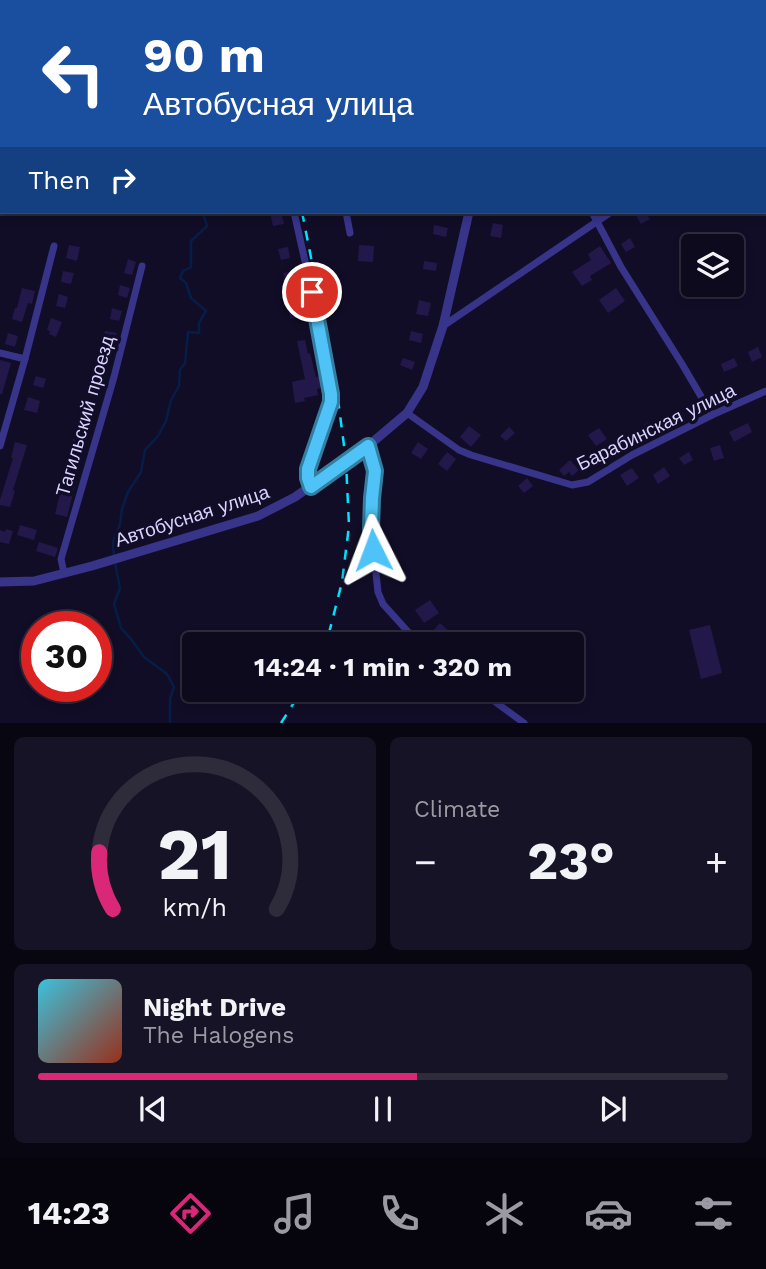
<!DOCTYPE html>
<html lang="en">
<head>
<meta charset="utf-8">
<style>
	:root { --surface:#0e0a1d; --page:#171326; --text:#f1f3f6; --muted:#9b9aa4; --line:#2e2b3b; --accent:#db2777 }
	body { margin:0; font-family:"Work Sans",sans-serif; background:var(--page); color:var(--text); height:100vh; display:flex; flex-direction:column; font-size:26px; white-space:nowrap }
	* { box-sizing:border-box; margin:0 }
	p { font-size:23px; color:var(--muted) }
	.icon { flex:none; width:38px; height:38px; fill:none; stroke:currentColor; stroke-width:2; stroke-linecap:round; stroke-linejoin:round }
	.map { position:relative; height:723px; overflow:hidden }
	.side { display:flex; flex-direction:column; gap:14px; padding:14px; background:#080610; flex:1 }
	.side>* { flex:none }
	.top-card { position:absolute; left:0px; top:0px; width:766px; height:214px; box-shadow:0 4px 10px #0003,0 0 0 2px var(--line); background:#1a4fa0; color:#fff; overflow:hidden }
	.tools { position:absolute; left:681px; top:234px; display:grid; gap:14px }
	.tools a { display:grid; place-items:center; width:63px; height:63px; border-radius:7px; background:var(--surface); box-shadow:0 4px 10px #0003,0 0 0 2px var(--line); font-size:35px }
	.speed { position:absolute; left:21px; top:611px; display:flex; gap:14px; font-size:35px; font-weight:700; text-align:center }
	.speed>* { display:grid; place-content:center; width:91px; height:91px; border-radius:50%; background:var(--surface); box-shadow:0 4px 10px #0003,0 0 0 2px var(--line); line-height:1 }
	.speed .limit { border:10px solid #d22; background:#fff; color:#111 }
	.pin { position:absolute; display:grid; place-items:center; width:60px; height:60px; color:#fff; margin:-30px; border:4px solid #fff; border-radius:50%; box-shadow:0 2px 7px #0007 }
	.me { position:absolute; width:77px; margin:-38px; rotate:357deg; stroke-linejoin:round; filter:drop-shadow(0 0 5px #0008) }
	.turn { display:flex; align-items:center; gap:24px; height:147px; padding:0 28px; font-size:32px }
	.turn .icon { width:91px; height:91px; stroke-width:2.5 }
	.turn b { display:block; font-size:49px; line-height:60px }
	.then { display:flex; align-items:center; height:66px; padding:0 28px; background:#0003; gap:14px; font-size:26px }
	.big { font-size:52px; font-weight:700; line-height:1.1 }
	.side .tile { flex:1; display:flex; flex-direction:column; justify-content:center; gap:10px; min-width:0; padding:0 24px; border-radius:10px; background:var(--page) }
	.side .dial { align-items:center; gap:0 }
	.dial svg { height:182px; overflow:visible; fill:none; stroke:var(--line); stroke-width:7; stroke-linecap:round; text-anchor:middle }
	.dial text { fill:var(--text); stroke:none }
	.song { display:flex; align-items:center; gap:21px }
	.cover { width:84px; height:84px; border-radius:10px; background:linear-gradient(135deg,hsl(190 70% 55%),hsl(10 70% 35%)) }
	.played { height:7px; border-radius:4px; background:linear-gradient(90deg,var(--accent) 55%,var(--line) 55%) }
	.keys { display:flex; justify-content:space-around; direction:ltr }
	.heat { display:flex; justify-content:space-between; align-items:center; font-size:38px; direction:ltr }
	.side .tiles { flex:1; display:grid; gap:14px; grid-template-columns:1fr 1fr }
	.tile:last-child { grid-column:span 2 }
	.trip { position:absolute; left:182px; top:632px; width:402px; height:70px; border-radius:7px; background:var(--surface); box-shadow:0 4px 10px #0003,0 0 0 2px var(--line); font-weight:700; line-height:70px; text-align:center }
	.tabs { display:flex; height:112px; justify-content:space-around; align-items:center; background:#06040c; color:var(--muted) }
	.tabs .icon { width:49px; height:49px }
	.tabs .selected { color:var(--accent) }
	.tabs b { font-size:32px; color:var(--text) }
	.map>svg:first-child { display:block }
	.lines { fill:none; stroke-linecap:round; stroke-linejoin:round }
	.stream { stroke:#061d48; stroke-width:2.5 }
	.building { fill:#22184a }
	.minor { stroke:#38348a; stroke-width:7 }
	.tertiary { stroke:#38348a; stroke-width:9 }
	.rail { stroke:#00e4fe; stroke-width:2.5; stroke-dasharray:10 9; stroke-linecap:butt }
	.route-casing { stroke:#337fa1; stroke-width:18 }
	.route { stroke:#4fc3f7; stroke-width:12 }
	.labels { text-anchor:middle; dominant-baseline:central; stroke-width:7; stroke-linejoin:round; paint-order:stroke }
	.street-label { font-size:19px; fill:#d9d3ff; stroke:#120d27 }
</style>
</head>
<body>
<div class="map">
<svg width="766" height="723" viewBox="0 0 766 723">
	<rect width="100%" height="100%" fill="#120d27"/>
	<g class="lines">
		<g class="stream">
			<path d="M134 2 135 0"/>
			<path d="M114 557 113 542 120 524 122 509 128 492 141 472 145 450 158 436 166 421 171 400 179 386 180 370 185 363 188 332 199 333V323L206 311 191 298 186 283 180 278 183 271 191 267V241L207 226 204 216 199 212"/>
			<path d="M115 563 120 588 114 604 121 628 131 639 144 657 167 674 174 687 170 699V723"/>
		</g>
	</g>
	<g class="building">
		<path d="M270 212H281L284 224 273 226Z"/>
		<path d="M634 212H645L650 219 641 224Z"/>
		<path d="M493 223 503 225 501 238 490 236Z"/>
		<path d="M434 225 448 228 446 237 433 234Z"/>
		<path d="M630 238 635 247 626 252 621 244Z"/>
		<path d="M69 245 80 247 77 261 66 258Z"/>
		<path d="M359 245 374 246 373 262 358 261Z"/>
		<path d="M600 246 611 263 590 276 592 280 582 286 572 272 591 260 588 254Z"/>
		<path d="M288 247 290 258 281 260 278 249Z"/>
		<path d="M128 259 136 262 132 275 124 273Z"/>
		<path d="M424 261 437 263 436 271 423 269Z"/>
		<path d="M63 271 74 273 71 284 61 282Z"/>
		<path d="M295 271 298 283 286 286 283 273Z"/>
		<path d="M120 285 130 288 127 298 118 295Z"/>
		<path d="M22 288 35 291 32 304 28 303 22 322 12 319 15 308H17Z"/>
		<path d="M616 288 625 301 608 313 599 300Z"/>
		<path d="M59 294 68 297 65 308 56 306Z"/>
		<path d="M303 299 306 315 290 319 287 302Z"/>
		<path d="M419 300 431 303 428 316 416 314Z"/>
		<path d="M112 308 122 311 119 321 110 319Z"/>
		<path d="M51 318 62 322 56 337 49 334 50 331 47 330Z"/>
		<path d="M105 331 117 333 114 346 102 343Z"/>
		<path d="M411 331 423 334 421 343 409 340Z"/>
		<path d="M8 333 18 336 15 347 5 344Z"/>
		<path d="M305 340 308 354 310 353 316 377 322 376 324 387 317 389 318 395 304 398 305 401 295 403 292 382 305 379 297 341Z"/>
		<path d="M758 347 762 357 752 362 748 352Z"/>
		<path d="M403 358 415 362 412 370 400 365Z"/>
		<path d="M734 358 738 366 724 372 721 364Z"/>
		<path d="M0 360 11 363 2 394H0Z"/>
		<path d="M36 376 46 379 43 388 33 385Z"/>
		<path d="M89 386 100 389 98 397 87 395Z"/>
		<path d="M28 397 40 401 37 413 24 410Z"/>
		<path d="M648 422 654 430 642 438 636 431Z"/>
		<path d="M748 423 752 432 734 442 729 432Z"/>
		<path d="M469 426 481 435 471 447 460 437Z"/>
		<path d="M509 427 515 433 506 441 500 436Z"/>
		<path d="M599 428 607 439 596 446 588 435Z"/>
		<path d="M73 439 86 442 67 517 55 514Z"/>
		<path d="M15 442 27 445 13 490 15 491 10 507 0 505V500L13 458H11Z"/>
		<path d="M418 442 428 449 421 459 411 453Z"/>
		<path d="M720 445 724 458 714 461 710 448Z"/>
		<path d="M447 452 456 459 447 471 438 464Z"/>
		<path d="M689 452 693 460 684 465 679 458Z"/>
		<path d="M570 460 579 470 572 476 569 472 564 476 559 470Z"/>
		<path d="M664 467 670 476 658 484 653 475Z"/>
		<path d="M632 468 639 478 627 486 620 475Z"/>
		<path d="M527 478 533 486 524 493 518 486Z"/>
		<path d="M20 525 37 530 34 540 17 535Z"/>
		<path d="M6 529 13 531 9 544 0 542V530L5 532Z"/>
		<path d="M39 542 58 548 55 557 36 551Z"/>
		<path d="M430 600 439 613 424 623 415 610Z"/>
		<path d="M440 623 450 632 442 641 432 632Z"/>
		<path d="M710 625 722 673 701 679 689 630Z"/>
		<path d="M455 690 463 696 456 703 449 697Z"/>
	</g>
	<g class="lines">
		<g class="minor">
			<path d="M257 0V2"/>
			<path d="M311 0V2"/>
			<path d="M465 2 466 0"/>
			<path d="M765 108 766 107"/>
			<path d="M294 212 321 333 331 394V402L308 469V478L311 487"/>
			<path d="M346 212 350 233"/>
			<path d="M592 212 621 267 682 364 712 415"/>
			<path d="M443 326 611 212"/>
			<path d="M0 353 25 359"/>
			<path d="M407 413 459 450 471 455 572 485 588 482 632 455 712 415 766 391"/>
			<path d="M0 446 25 359 54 246"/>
			<path d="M368 446 375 471 372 498 371 528 378 592 383 604 419 644"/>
			<path d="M64 573 61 559 114 377 142 266"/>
			<path d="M479 690 524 723"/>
		</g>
		<g class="tertiary">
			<path d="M605 2 607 0"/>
			<path d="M0 582 34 581 92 566 258 516 295 497 368 446 407 413 423 387 443 326 469 212"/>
		</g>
		<g class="rail">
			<path d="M269 0V2"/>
			<path d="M302 212 336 384 346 461 349 526 342 582 328 637 324 644"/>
			<path d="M281 723 302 690"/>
		</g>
	</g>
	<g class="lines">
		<g class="route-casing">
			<path id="route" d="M312 292 331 394V402L308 469V478L311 487 368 446 375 471 372 498 371 528 373 550"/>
		</g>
		<use href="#route" class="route"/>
	</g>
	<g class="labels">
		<g class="street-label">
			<text transform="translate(85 416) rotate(-74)">Тагильский проезд</text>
			<text transform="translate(656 427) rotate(-26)">Барабинская улица</text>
			<text transform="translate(192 516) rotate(-18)">Автобусная улица</text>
		</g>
	</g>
</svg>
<div class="tools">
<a><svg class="icon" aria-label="layers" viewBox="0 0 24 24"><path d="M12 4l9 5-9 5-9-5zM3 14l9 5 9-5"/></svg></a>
</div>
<div class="speed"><div class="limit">30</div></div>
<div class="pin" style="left:312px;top:292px;background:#d93025"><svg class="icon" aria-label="arrive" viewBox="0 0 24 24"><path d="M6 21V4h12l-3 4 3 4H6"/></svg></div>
<svg class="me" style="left:373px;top:550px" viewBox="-20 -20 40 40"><path d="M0-17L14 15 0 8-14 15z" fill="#4fc3f7" stroke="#fff" stroke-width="4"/></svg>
<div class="trip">14:24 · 1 min · 320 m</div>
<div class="top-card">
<div class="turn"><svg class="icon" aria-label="left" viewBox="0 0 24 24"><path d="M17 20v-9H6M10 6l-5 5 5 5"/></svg><div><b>90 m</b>Автобусная улица</div></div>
<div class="then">Then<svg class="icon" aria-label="right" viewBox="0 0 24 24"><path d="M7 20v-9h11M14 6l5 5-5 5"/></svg></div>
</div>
</div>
<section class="side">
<div class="tiles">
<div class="tile dial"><svg viewBox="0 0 100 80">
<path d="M14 69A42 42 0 1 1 86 69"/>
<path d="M14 69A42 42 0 0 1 8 44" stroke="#db2777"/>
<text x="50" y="56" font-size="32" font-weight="700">21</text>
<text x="50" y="72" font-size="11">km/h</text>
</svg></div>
<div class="tile"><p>Climate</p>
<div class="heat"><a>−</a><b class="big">23°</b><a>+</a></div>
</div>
<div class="tile">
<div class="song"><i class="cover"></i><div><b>Night Drive</b><p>The Halogens</p></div></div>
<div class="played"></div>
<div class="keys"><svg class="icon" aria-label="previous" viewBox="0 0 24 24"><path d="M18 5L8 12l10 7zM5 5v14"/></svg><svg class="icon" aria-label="pause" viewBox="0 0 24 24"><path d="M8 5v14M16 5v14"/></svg><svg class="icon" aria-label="next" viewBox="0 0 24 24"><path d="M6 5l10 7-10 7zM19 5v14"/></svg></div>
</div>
</div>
</section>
<nav class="tabs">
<b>14:23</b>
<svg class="icon selected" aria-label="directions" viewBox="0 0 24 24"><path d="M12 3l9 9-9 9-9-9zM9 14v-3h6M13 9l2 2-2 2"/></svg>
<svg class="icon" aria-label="music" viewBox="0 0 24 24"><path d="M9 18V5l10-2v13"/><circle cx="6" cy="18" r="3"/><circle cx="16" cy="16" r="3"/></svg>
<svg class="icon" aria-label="phone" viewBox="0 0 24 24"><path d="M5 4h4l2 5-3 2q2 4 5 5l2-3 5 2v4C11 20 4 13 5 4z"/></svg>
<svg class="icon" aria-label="climate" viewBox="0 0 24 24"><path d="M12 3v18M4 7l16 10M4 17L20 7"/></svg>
<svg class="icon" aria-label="car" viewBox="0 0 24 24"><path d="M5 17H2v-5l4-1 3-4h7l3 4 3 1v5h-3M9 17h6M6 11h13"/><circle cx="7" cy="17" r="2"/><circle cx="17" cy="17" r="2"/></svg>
<svg class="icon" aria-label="filters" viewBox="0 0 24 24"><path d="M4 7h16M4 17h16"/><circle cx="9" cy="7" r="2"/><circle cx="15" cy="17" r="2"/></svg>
</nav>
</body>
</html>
